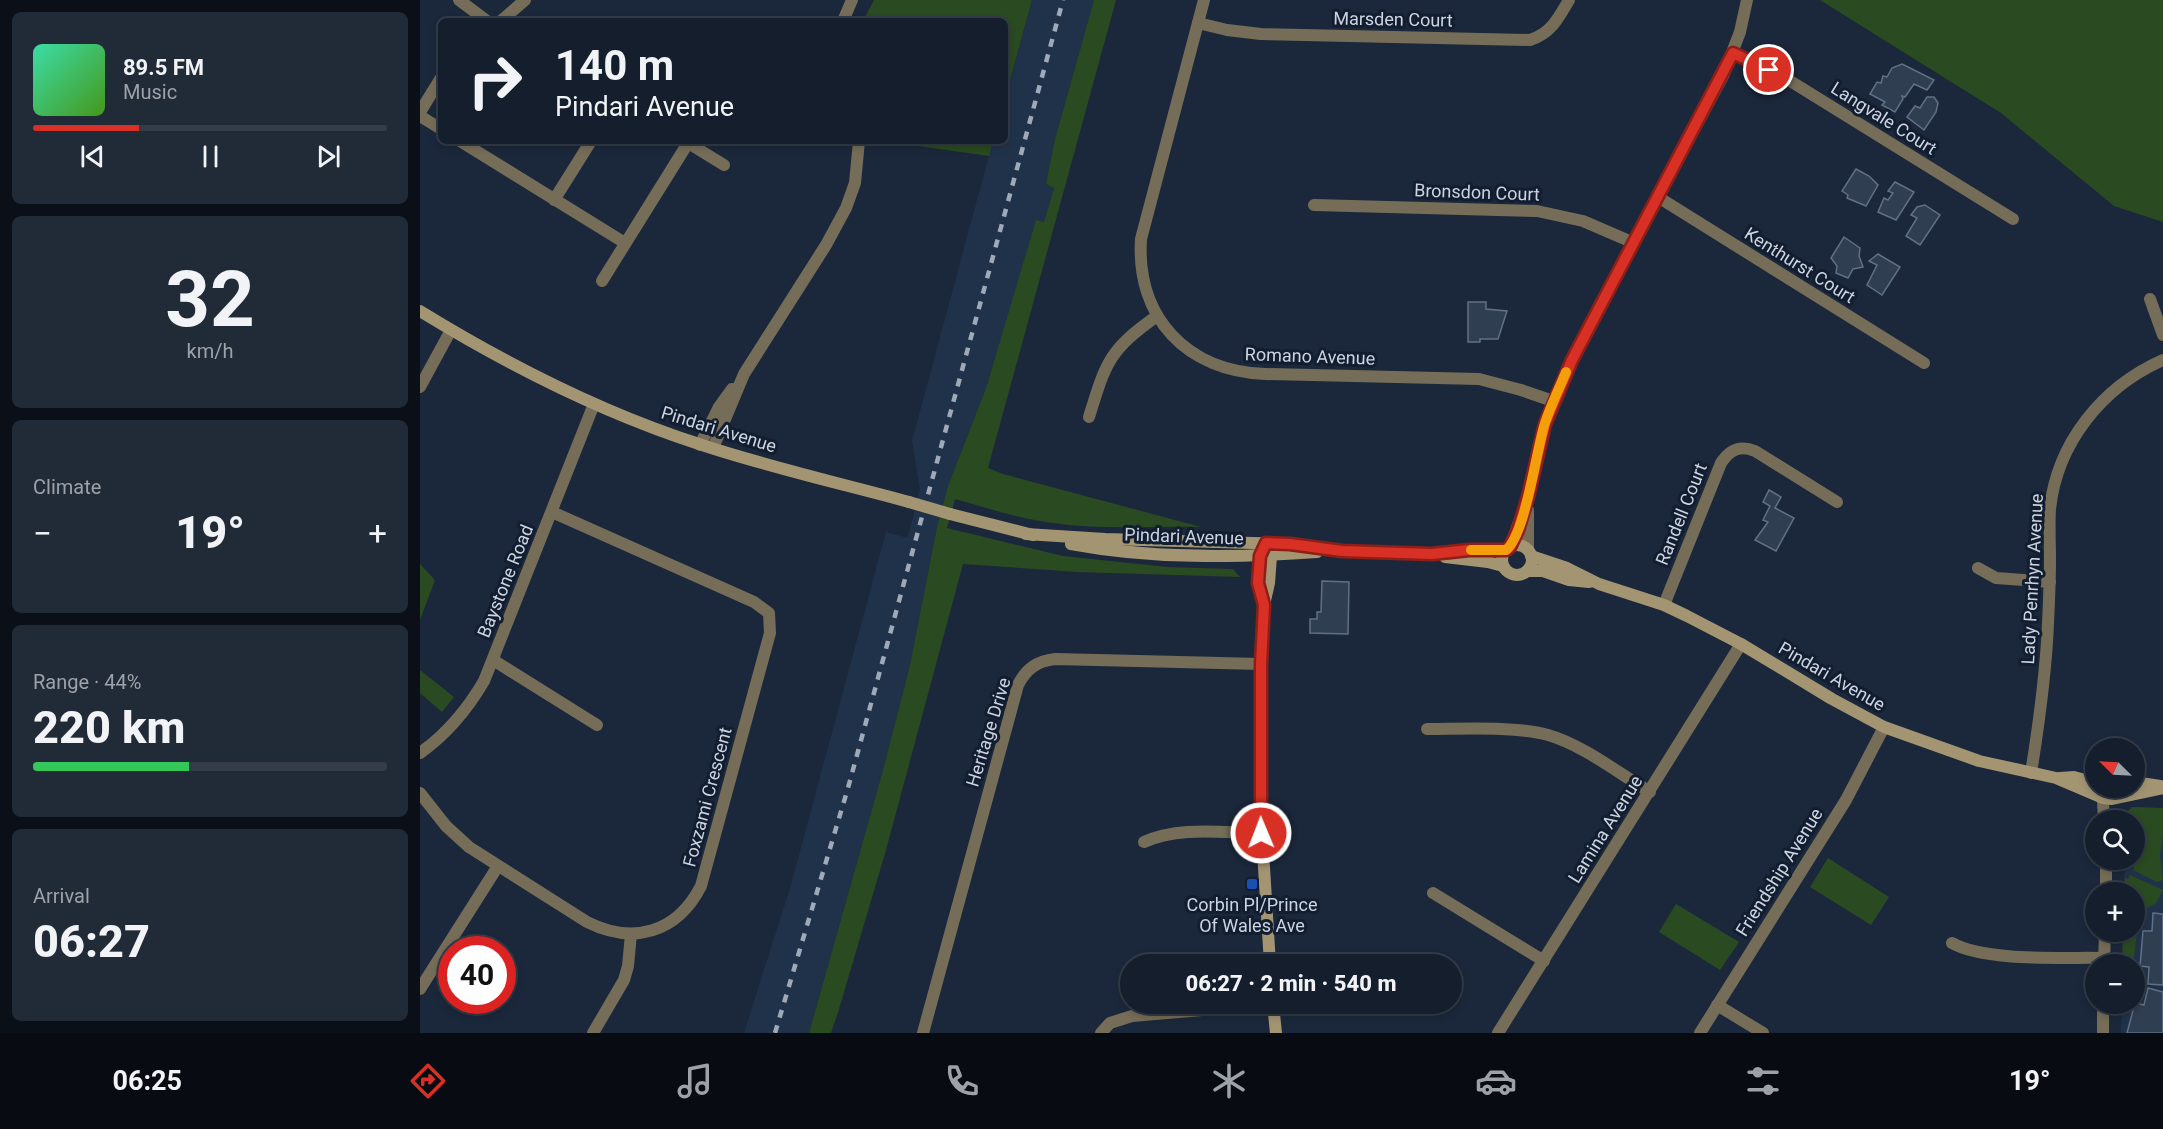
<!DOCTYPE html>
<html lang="en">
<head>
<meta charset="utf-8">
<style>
	:root { --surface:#141e2c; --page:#212b38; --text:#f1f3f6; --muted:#9da2a9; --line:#333c48; --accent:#d93025 }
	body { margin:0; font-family:Roboto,sans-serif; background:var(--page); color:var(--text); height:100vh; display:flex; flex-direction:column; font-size:22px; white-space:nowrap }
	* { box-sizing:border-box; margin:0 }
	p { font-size:20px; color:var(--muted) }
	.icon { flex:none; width:33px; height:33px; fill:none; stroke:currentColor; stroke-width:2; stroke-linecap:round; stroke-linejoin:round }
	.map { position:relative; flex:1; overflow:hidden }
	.side { display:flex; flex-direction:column; gap:12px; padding:12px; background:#0b1018; width:420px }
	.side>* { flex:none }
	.guide { position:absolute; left:18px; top:18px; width:570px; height:126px; border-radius:9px; box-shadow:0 3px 9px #0003,0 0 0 2px var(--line); background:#141e2c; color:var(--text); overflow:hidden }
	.needle { width:39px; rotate:294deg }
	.tools { position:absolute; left:1665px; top:738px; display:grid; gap:12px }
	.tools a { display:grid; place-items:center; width:60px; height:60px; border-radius:50%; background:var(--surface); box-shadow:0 3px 9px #0003,0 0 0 2px var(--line); font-size:30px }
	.speed { position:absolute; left:18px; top:936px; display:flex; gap:12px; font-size:30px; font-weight:700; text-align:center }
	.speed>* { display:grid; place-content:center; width:78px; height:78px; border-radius:50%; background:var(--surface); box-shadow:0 3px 9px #0003,0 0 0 2px var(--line); line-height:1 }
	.speed .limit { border:9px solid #d22; background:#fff; color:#111 }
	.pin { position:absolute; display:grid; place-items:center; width:51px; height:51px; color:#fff; margin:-26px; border:3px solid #fff; border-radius:50%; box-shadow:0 2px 6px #0007 }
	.me { position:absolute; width:66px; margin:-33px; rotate:359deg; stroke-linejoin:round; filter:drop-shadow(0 0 4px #0008) }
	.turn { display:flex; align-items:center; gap:21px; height:126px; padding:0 18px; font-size:27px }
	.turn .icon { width:78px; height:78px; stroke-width:2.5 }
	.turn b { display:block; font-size:42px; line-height:51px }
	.big { font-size:45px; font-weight:800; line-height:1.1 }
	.side .widget { flex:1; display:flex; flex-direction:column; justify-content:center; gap:9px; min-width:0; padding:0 21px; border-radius:9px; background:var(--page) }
	.side .dial { align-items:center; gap:0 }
	.dial b { font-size:78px; line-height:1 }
	.song { display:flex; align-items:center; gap:18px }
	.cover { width:72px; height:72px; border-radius:9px; background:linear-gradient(135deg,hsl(160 70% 55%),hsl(100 70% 35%)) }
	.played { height:6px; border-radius:3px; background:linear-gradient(90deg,var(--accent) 30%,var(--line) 30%) }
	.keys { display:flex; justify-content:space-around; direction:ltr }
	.heat { display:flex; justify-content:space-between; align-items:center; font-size:33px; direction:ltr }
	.charge { height:9px; border-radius:4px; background:linear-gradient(90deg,#34c759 44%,var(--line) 0) }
	.trip { position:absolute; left:700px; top:954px; width:342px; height:60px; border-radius:30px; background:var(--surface); box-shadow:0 3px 9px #0003,0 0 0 2px var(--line); font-weight:800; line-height:60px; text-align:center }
	.tabs { display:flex; height:96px; justify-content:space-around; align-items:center; background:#080c12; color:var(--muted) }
	.tabs .icon { width:42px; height:42px }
	.tabs .on { color:var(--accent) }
	.tabs b { font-size:27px; color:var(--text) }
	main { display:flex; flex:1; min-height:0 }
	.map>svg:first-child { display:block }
	.built { fill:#20324a }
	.green { fill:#2a4a21 }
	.building { fill:#303e52; stroke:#607086; stroke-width:1.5 }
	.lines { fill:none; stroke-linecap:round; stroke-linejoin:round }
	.street { stroke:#766d58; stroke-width:12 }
	.secondary { stroke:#a39572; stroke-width:12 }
	.rail { stroke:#9fa9b7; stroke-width:4.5; stroke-dasharray:8 8; stroke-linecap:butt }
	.secondary-bridge { stroke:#a39572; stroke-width:12 }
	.route-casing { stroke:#8d1f18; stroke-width:15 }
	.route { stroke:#d93025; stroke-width:10 }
	.slow { stroke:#f59e0b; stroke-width:10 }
	.transit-dot { fill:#1a4fb4; stroke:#121e30; stroke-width:2 }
	.labels { text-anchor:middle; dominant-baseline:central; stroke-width:6; stroke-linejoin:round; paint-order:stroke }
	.street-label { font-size:18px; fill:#ccd4e1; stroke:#121e30 }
	.poi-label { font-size:18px; fill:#ccd4e1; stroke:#121e30 }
</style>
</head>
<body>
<main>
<section class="side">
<div class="widget">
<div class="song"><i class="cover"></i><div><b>89.5 FM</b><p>Music</p></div></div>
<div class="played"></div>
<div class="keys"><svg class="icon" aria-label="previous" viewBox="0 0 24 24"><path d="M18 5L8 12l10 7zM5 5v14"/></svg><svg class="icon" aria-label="pause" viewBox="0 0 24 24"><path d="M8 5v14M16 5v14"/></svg><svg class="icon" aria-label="next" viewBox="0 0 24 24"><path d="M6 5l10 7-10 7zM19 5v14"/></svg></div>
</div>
<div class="widget dial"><b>32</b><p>km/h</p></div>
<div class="widget"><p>Climate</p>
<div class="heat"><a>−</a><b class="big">19°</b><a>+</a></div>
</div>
<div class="widget"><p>Range · 44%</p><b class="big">220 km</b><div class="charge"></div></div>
<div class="widget"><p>Arrival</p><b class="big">06:27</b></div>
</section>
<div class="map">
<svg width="1743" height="1033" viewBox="0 0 1743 1033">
	<rect width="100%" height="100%" fill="#1b283b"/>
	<g class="built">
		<path d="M612 0H674L635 139 626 184 634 188 624 222 616 221 566 388 528 486 517 527 490 665 463 770 389 1033H324L371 885 466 532 488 538 500 490 492 441 573 141H585V98Z"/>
		<path d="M1712 807 1743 808V1033H1701L1702 1004H1714V964H1702L1703 932H1714V892H1704L1705 860H1714V820H1706V813Z"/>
	</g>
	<g class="green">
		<path d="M454 0H612L585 98V21H443Z"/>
		<path d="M674 0H696L568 468 583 474 781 527C731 526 682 530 633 523 600 519 567 508 535 499L527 528 643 556 747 567 813 569 820 577 657 572 543 564 466 850 419 1009 411 1033H389L463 770 490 665 517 527 528 486 566 388 616 220 624 222 634 188 626 184 635 139Z"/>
		<path d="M1400 0H1743V222L1694 206 1581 113Z"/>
		<path d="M463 141H573L569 156Z"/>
		<path d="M0 564 15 580 0 620Z"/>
		<path d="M0 670 34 697 22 712 0 693Z"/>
		<path d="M1712 807 1743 808V835L1740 856 1743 880 1737 882 1713 870 1714 866 1705 861V860H1714V820H1706V813Z"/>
		<path d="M1408 858 1469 897 1451 925 1390 887Z"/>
		<path d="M1710 875 1743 890 1736 903 1724 910 1720 909 1713 964H1702L1703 932H1714V892H1704L1705 878 1708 879Z"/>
		<path d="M1256 904 1319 942 1300 970 1239 932Z"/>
	</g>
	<g class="building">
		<path d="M1482 64 1514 80 1507 90 1494 84 1485 97 1482 96 1483 99 1475 112 1462 105 1465 102 1450 94 1457 82 1461 83 1463 76 1467 77 1472 68Z"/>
		<path d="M1507 97H1514L1518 103 1516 112 1504 130 1487 117 1495 106 1500 108Z"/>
		<path d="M1436 169 1449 176 1458 185 1446 206 1427 198 1428 195 1422 191Z"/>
		<path d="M1475 182 1494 192 1476 220 1458 212 1464 198 1468 200 1473 193 1468 191Z"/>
		<path d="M1505 205 1520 215 1500 245 1486 236 1497 218 1491 215 1497 207Z"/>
		<path d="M1424 237 1440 248 1439 256 1443 267 1433 269 1428 278 1416 273 1417 266 1411 258Z"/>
		<path d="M1458 254 1480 267 1462 295 1447 285 1457 265 1449 261Z"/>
		<path d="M1048 302H1066V309L1087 311 1078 339H1060V342H1048Z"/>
		<path d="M1349 490 1361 497 1355 508 1374 518 1356 551 1335 540 1348 522 1343 520 1350 506 1343 502Z"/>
		<path d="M902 581 929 582 928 634 890 633V619H897V612H901Z"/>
		<path d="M1733 913 1743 914V985L1728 984 1729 967 1720 966 1723 931H1732Z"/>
		<path d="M1728 988 1743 992V1033H1707L1715 1003 1724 1005Z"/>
	</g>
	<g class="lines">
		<g class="street">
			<path d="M39 0 67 21"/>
			<path d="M784 0 721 239C716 318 767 371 845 374L1059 379 1101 390 1133 401"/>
			<path d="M81 21 105 0"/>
			<path d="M423 21 432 0"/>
			<path d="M778 23 807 30 841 34 1110 40C1131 33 1138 19 1149 0"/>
			<path d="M1313 53 1367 79 1593 219"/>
			<path d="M0 112 21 78"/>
			<path d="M0 116 21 129"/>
			<path d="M40 141 205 243"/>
			<path d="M265 141 304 165"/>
			<path d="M1238 197 1504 363"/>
			<path d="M134 200 171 141"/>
			<path d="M894 205 1117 211 1163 221 1214 243"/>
			<path d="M182 281 268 143"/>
			<path d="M1730 299 1743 335"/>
			<path d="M0 387 31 330"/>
			<path d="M669 417C686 362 689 350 737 316"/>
			<path d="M280 445 299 407 312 389"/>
			<path d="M293 448 324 374 406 245 426 208 435 183 439 141"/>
			<path d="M1090 547 1108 497 1119 444 1133 401 1168 327 1303 76 1320 32 1327 0"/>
			<path d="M1108 550V510"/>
			<path d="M1558 568 1576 578 1630 582"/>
			<path d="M1244 605 1301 463C1310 449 1320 445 1335 451L1417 502"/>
			<path d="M73 660 177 725"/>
			<path d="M1007 729C1042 729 1096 726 1128 735 1161 744 1200 774 1230 792"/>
			<path d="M0 753C27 734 47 710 64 681L174 404"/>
			<path d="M1611 773C1619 723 1626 674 1628 623 1629 602 1630 581 1630 560 1630 543 1629 526 1630 509 1637 443 1682 387 1743 360"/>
			<path d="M0 793 26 826 49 847 167 922C213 945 257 933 281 886L350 633 349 613 334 602 132 512"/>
			<path d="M1684 820 1683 802 1688 788"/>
			<path d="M724 842C760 826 802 833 841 833"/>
			<path d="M1686 892V860"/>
			<path d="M1013 893 1124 961"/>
			<path d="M1532 943C1566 962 1644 957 1684 958"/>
			<path d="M1684 964 1685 932"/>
			<path d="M0 989 78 866"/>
			<path d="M1297 1005 1343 1033"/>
			<path d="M173 1033 204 980 208 966 211 934"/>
			<path d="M503 1033 598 685C606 669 617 661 635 659L841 664"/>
			<path d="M681 1033 690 1023 712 1016 853 1004"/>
			<path d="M1078 1033 1321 644"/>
			<path d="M1280 1033 1426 800 1464 727"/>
			<path d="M1683 1033V1004"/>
		</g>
		<g class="secondary">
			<path d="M0 311C88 365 180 412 279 444 348 467 419 483 489 502"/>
			<path d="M530 514 613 535"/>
			<path d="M606 534 685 539 870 544 922 551 1012 554 1049 551 1086 550"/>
			<path d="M846 543 851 556 849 583 844 605 841 664 840 803 850 964"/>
			<path d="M651 544C731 559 815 558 897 552"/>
			<circle cx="1097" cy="560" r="15"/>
			<path d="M843 549C835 566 839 585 843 603"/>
			<path d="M1111 556 1147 568 1179 584 1244 605 1267 616 1321 644 1412 699 1464 727 1559 761 1636 778 1683 798 1692 799 1743 788"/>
			<path d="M1025 557 1068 562 1083 566"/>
			<path d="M1107 571H1123L1149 580 1169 582"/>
			<path d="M1640 778 1654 777 1676 783"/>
			<path d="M1714 782 1740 786"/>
			<path d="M853 1004 856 1033"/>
		</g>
		<path class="rail" d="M355 1033 428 788 643 0"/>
		<path class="secondary-bridge" d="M489 502 530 514"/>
	</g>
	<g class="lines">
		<g class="route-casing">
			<path id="route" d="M841 833V664L844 605 838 583 840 556 846 543 870 544 922 551 1012 554 1049 550H1086L1090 547 1098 530 1108 497 1125 424 1152 360 1313 53 1349 70"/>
		</g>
		<use href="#route" class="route"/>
		<path class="slow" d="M1051 550H1086C1106 534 1116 450 1125 423 1131 405 1139 389 1146 372"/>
	</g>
	<rect class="transit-dot" x="826" y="878" width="12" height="12" rx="3"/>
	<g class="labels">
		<g class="street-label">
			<text transform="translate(973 19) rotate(1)">Marsden Court</text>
			<text transform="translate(1464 118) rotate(32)">Langvale Court</text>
			<text transform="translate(1057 192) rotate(2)">Bronsdon Court</text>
			<text transform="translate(1380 265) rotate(32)">Kenthurst Court</text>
			<text transform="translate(890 356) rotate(2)">Romano Avenue</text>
			<text transform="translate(299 429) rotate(17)">Pindari Avenue</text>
			<text transform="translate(1261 514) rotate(-68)">Randell Court</text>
			<text transform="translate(764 536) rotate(2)">Pindari Avenue</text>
			<text transform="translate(1612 579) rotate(-87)">Lady Penrhyn Avenue</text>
			<text transform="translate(85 581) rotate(-68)">Baystone Road</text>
			<text transform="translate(1412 676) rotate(30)">Pindari Avenue</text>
			<text transform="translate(568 732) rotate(-73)">Heritage Drive</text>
			<text transform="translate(287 797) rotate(-75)">Foxzami Crescent</text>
			<text transform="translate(1185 829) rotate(-58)">Lamina Avenue</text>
			<text transform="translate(1359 872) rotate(-58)">Friendship Avenue</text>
		</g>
		<g class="poi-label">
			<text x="832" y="904">Corbin Pl/Prince<tspan x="832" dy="21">Of Wales Ave</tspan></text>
		</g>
	</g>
</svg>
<div class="tools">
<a><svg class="needle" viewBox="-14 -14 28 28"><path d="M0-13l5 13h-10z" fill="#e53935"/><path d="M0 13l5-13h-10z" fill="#9da2a9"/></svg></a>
<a><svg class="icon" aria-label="search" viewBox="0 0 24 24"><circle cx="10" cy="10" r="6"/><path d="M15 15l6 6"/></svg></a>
<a>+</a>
<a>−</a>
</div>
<div class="speed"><div class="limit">40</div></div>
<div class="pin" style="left:1349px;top:70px;background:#d93025"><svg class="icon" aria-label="arrive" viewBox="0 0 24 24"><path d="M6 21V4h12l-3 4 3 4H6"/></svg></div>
<svg class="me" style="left:841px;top:833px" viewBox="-20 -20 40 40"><circle r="17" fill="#d93025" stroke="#fff" stroke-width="3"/><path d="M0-11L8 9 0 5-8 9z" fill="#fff"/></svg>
<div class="trip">06:27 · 2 min · 540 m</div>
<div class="guide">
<div class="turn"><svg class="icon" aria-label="right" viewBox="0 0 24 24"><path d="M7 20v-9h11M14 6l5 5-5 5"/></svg><div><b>140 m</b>Pindari Avenue</div></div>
</div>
</div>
</main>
<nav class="tabs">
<b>06:25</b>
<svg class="icon on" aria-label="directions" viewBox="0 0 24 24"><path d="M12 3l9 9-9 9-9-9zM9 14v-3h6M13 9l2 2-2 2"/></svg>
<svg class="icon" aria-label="music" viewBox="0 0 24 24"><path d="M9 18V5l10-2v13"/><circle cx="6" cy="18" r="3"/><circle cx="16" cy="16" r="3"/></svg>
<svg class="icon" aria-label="phone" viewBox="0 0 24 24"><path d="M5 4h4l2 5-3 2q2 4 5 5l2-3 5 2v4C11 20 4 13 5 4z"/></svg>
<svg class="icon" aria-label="climate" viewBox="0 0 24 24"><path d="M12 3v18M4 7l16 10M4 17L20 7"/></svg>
<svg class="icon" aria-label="car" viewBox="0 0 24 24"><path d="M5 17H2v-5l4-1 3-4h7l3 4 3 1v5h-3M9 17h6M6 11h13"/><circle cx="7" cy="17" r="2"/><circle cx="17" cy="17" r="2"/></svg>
<svg class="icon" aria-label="filters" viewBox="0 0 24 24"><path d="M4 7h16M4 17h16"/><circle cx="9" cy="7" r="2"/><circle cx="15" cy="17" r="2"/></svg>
<b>19°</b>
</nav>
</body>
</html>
